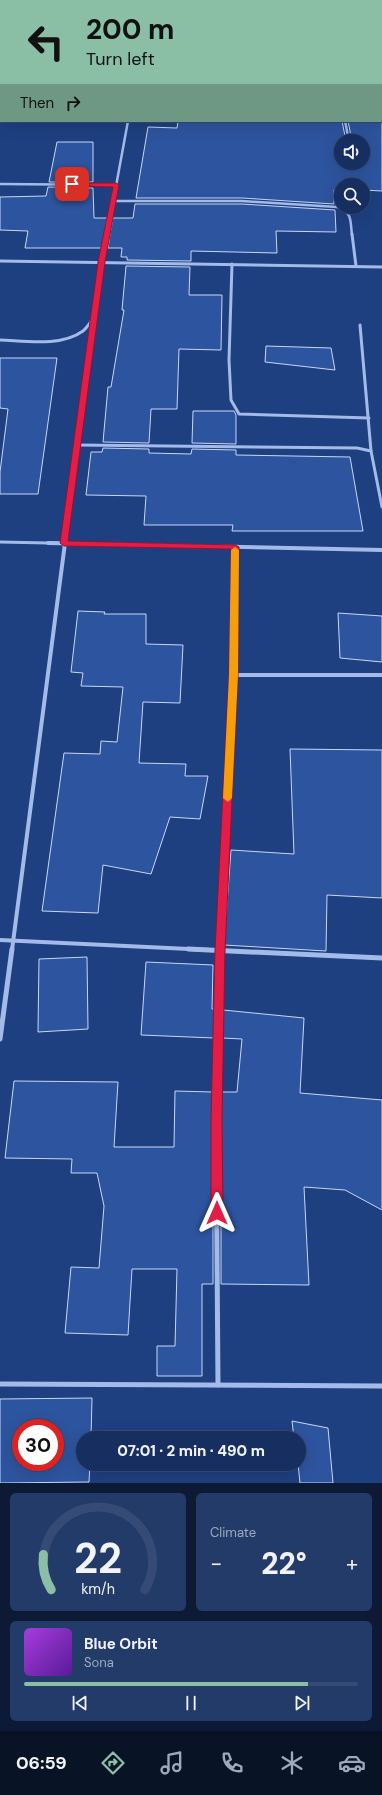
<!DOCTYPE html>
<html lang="en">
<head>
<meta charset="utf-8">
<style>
	:root { --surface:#162f60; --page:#233b69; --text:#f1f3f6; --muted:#9ea9bd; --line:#354a75; --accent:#8abfa5 }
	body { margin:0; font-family:"DM Sans",sans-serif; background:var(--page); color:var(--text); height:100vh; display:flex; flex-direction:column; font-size:15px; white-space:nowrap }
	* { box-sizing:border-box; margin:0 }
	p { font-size:13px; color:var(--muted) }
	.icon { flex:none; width:22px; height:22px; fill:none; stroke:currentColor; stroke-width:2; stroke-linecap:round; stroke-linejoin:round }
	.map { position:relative; height:1483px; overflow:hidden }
	.side { display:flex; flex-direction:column; gap:10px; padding:10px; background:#0c1a35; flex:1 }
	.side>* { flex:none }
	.banner { position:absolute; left:0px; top:0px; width:382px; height:122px; box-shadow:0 4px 16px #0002,0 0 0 1px var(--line); background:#8abfa5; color:#111; overflow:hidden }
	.controls { position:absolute; left:334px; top:134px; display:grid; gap:8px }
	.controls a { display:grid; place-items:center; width:36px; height:36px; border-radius:50%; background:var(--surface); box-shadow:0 4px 16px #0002,0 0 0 1px var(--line); font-size:20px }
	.speed { position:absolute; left:12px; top:1419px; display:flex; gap:8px; font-size:20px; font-weight:700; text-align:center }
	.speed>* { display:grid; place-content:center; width:52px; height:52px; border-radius:50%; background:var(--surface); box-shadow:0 4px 16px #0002,0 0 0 1px var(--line); line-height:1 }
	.speed .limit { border:6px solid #d22; background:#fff; color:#111 }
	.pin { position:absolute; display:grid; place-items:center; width:34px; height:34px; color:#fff; margin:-17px; border-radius:8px; box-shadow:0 2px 6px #0006 }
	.me { position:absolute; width:44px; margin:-22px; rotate:0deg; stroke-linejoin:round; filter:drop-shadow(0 0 3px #0008) }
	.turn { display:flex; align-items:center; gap:14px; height:84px; padding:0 20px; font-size:18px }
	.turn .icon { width:52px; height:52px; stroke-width:2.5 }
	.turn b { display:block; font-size:28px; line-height:34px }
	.then { display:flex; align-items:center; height:38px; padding:0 20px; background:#0003; gap:8px; font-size:15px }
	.big { font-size:30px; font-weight:800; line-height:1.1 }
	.side .tile { flex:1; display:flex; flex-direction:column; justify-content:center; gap:6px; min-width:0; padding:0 14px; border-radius:6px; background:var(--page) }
	.side .dial { align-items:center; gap:0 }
	.dial svg { height:104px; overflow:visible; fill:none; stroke:var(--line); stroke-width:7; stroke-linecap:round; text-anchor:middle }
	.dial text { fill:var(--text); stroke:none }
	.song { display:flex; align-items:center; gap:12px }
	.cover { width:48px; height:48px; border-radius:6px; background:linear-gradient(135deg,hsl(280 70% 55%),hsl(270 70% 35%)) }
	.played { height:4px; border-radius:2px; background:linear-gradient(90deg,var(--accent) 85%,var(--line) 85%) }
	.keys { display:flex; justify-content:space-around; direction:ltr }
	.heat { display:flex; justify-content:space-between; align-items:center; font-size:22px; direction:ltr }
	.side .tiles { flex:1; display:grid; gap:10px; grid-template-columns:1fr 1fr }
	.tile:last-child { grid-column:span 2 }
	.trip { position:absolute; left:76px; top:1431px; width:230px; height:40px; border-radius:20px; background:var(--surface); box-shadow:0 4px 16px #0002,0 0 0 1px var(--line); font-weight:800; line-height:40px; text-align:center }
	.dock { display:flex; height:64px; justify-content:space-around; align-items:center; background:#091326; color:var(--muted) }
	.dock .icon { width:28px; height:28px }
	.dock .on { color:var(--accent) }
	.dock b { font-size:18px; color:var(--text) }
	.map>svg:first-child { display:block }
	.building { fill:#2d549e; stroke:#c7d8f7; fill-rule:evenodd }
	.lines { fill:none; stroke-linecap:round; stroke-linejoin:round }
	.street-far3 { stroke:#a3bbe9; stroke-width:2.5 }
	.street-far2 { stroke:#a3bbe9; stroke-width:3 }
	.street-far1 { stroke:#a3bbe9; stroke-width:4 }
	.street { stroke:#a3bbe9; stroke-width:5 }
	.route { fill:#e11d48; stroke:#92132f }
	.slow { fill:#f59e0b }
</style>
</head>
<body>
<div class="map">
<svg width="382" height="1483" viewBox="0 0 382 1483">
	<rect width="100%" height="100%" fill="#1e3f80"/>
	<g class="building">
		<path d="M178 121H342L346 141H341V163H363V141H352L348 121H382V191L363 190V185H341V190H334V204L242 198H136L148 127 177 128Z"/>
		<path d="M57 142H93V182H49Z"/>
		<path d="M48 187 93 188 94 218H107L102 248H25L28 231 0 230V197L46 196Z"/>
		<path d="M135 204H242L335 210 336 232 276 231 277 253 191 251V261L127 260V257H121L122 248H108L110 234 113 218H133Z"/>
		<path d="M126 266 190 267 189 295H222L221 350 179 349 177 409H151L149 443 103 442 108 387H111L124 310H122Z"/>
		<path d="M266 346 331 348 335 370 265 362Z"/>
		<path d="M0 358H57L38 494H0V472L8 409 0 408Z"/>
		<path d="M193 411H234L236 415V444L192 443Z"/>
		<path d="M103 448 149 449V453L191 454 192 449 236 450V455L350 457 363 531H232L233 525H144L146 496 86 495 91 452H102Z"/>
		<path d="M78 611 105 612 104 614H146V644L183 645 180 703 143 702 139 763 186 764 185 776H208L200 819 170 817 151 874 103 865 98 913 42 911 64 753 100 754 101 741 117 742 123 687 81 686 83 673 71 672Z"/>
		<path d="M338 613 382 616V662L340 658Z"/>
		<path d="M290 749 382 750V898L327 895 326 951 224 945 231 850 294 854Z"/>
		<path d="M87 957 88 1029 38 1032 39 959Z"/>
		<path d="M146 962 213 965 212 1009H215L214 1038 141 1035Z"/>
		<path d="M223 1010 304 1018 300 1093 382 1100V1210L345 1190 304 1187 309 1285 221 1284V1092H237L242 1039 222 1038Z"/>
		<path d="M14 1081 118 1082 114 1147H174L175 1091 213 1092V1284H202V1376H157V1346H175L177 1269H132L128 1335 65 1333 71 1267 99 1268 104 1206 97 1173H71L72 1159 5 1158Z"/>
		<path d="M92 1398 91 1438H83V1464H90L89 1482 0 1483V1399ZM21 1428H55V1462H21Z"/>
		<path d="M292 1421 328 1428 333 1483H300L298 1464H299V1438H294Z"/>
	</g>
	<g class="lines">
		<g class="street-far3">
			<path d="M345 121 349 141"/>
			<path d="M0 184 116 185"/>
			<path d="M113 201H242L337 207C353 212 350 221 352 235"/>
			<path d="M107 235 128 121"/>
		</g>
		<g class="street-far2">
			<path d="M352 234 356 266"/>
			<path d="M0 261 382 267"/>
			<path d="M232 264 229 360 231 400 239 414 369 418"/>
			<path d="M360 325 371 451"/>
			<path d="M0 340C26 341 61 347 83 331 88 327 91 321 95 316"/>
			<path d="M77 445 357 448 371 451 382 507"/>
			<path d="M0 542 96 544"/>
			<path d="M65 544 107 234"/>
		</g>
		<g class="street-far1">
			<path d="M48 543 382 550"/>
			<path d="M233 675H382"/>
			<path d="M0 940 210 950"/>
			<path d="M12 950 65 543"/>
			<path d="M220 950 233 675 235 547"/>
		</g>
		<g class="street">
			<path d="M188 949 382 958"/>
			<path d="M0 1039 12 949"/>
			<path d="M0 1384 382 1386"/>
			<path d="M218 1385 216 1119 220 949"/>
		</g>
	</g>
	<path class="route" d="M72 183H116L119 185 105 262 68 541 235 545 239 547 238 675 225 950 222 1119 223 1213 221 1217 217 1219 213 1217 211 1213V1119L215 950 229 675 231 549 64 546 60 543 98 262 113 187 70 186Z"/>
	<path class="slow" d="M235 547 239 550 238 675 232 798 228 802 223 798 229 675 231 550Z"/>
</svg>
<div class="controls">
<a><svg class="icon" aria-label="sound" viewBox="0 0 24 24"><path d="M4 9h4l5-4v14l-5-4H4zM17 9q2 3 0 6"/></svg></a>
<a><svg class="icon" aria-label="search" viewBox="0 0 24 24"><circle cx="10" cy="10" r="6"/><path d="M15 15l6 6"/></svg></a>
</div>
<div class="speed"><div class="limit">30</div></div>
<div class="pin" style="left:72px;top:184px;background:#d93025"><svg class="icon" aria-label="arrive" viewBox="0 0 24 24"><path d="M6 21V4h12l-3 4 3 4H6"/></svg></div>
<svg class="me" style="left:217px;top:1213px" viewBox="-20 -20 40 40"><path d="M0-17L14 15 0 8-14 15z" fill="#e11d48" stroke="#fff" stroke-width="4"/></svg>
<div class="trip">07:01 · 2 min · 490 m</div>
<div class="banner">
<div class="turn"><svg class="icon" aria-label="left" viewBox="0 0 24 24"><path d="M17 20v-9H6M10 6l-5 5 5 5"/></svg><div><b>200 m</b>Turn left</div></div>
<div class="then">Then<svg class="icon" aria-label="right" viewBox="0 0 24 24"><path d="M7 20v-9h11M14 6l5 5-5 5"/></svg></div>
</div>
</div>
<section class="side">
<div class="tiles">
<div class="tile dial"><svg viewBox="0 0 100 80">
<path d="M14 69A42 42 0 1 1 86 69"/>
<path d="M14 69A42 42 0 0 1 8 42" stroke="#8abfa5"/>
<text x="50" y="56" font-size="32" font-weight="700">22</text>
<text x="50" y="72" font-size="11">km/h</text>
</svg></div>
<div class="tile"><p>Climate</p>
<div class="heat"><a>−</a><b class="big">22°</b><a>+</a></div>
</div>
<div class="tile">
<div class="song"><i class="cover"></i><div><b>Blue Orbit</b><p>Sona</p></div></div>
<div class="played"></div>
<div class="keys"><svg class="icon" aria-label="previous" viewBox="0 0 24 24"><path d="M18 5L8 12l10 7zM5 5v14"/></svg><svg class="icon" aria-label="pause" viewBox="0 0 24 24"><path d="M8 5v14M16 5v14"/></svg><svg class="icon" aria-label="next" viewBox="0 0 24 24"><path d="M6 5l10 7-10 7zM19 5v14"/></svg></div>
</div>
</div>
</section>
<nav class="dock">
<b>06:59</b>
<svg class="icon on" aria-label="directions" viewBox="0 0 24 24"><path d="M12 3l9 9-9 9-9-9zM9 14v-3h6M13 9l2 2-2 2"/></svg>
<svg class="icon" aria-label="music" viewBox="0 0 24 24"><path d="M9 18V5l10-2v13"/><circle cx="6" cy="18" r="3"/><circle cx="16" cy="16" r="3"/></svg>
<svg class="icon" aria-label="phone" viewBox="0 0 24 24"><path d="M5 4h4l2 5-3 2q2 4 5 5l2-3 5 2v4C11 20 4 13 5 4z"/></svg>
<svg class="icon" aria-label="climate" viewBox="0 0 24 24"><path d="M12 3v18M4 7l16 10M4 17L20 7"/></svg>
<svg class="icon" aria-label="car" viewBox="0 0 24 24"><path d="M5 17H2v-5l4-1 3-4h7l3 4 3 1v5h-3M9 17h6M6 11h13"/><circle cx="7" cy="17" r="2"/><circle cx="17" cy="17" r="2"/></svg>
</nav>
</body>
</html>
